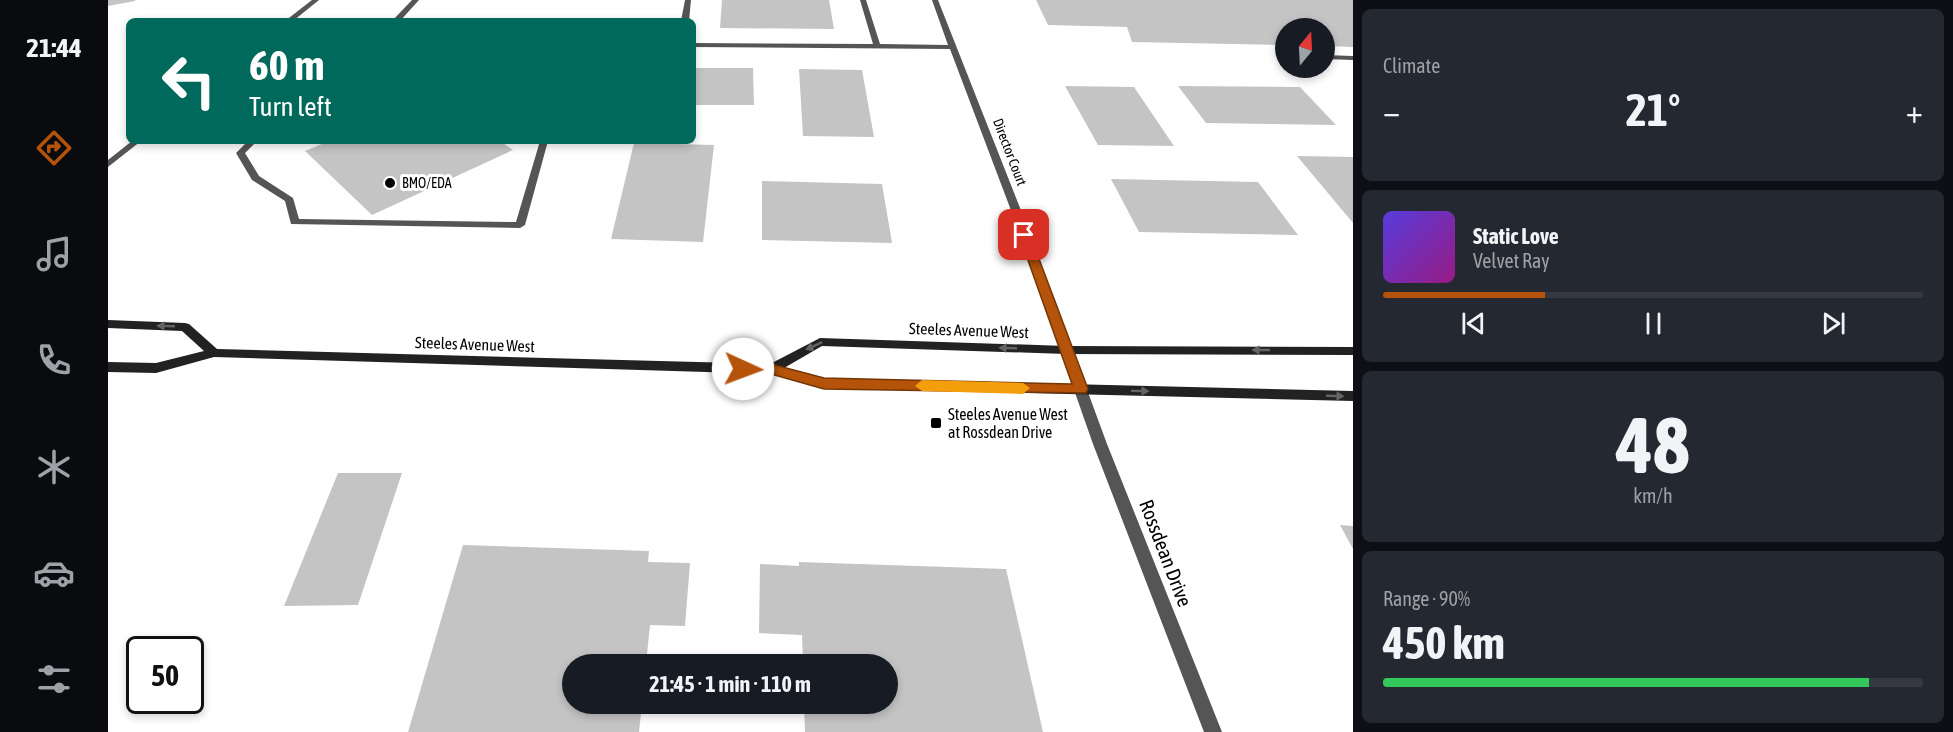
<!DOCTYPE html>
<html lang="en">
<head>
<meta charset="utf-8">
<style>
	:root { --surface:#171b24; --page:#242831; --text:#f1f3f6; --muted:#9ea1a6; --line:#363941; --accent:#b45309 }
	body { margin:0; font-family:"Asap Condensed",sans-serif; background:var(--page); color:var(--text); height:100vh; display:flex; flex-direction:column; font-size:22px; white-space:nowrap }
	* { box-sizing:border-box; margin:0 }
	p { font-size:20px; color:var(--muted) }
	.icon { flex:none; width:33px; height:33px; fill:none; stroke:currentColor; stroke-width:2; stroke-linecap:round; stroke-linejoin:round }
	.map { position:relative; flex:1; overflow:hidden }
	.sheet { display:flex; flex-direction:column; gap:9px; padding:9px; background:#0d0f14; width:600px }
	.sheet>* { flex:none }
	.guide { position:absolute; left:18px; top:18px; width:570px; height:126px; border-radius:9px; box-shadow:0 3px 9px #0003; background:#00695c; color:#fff; overflow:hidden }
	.needle { width:39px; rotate:18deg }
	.controls { position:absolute; left:1167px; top:18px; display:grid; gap:12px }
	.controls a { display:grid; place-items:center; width:60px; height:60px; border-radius:50%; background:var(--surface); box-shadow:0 3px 9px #0003; font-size:30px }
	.speed { position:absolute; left:18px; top:636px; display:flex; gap:12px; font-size:30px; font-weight:700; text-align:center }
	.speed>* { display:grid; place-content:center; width:78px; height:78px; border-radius:50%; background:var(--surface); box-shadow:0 3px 9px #0003; line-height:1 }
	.speed .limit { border:3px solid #111; border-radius:9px; background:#fff; color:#111 }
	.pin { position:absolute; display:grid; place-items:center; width:51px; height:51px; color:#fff; margin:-26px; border-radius:12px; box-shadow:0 3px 9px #0006 }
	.me { position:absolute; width:66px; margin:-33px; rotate:92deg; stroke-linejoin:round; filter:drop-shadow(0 0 4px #0008) }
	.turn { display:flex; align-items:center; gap:21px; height:126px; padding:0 24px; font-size:27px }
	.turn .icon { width:78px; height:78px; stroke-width:2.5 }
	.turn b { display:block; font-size:42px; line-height:51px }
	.big { font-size:45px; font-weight:700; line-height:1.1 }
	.sheet .tile { flex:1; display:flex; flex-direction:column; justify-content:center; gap:9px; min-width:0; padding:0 21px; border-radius:9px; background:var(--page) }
	.sheet .dial { align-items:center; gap:0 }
	.dial b { font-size:78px; line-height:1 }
	.song { display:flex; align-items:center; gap:18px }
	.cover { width:72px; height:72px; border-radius:9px; background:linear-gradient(135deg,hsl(250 70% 55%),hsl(310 70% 35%)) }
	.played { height:6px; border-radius:3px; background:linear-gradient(90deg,var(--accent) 30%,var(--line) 30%) }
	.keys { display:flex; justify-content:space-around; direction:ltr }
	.heat { display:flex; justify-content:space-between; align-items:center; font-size:33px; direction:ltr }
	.charge { height:9px; border-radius:4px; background:linear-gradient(90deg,#34c759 90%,var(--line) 0) }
	.trip { position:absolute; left:454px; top:654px; width:336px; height:60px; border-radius:30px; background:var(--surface); box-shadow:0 3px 9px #0003; font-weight:700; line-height:60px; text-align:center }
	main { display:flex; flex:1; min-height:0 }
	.tab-bar { display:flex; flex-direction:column; width:108px; justify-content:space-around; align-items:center; background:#090b0e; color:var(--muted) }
	.tab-bar .icon { width:42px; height:42px }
	.tab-bar .active { color:var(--accent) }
	.tab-bar b { font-size:27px; color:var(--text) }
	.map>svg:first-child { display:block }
	.building { fill:#c4c4c4 }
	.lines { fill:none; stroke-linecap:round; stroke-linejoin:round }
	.lane { fill:#555; fill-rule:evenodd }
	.street { fill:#555; fill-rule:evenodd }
	.secondary { fill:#222; fill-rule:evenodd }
	.oneway { fill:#646464 }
	.route { fill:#b45309; stroke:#753606; stroke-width:1.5 }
	.slow { fill:#f59e0b }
	.poi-dot { fill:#000; stroke:#fff; stroke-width:2 }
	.labels { text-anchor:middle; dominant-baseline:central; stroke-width:6; stroke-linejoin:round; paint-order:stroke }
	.far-street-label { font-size:14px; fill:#000; stroke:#fff }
	.far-poi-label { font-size:14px; fill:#000; stroke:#fff; text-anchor:start }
	.street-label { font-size:16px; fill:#000; stroke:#fff }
	.poi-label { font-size:16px; fill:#000; stroke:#fff; text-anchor:start }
	.near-street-label { font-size:20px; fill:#000; stroke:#fff }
</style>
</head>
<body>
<main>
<nav class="tab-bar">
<b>21:44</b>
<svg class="icon active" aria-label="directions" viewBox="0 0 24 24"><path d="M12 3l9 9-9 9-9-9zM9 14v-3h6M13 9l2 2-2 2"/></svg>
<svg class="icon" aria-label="music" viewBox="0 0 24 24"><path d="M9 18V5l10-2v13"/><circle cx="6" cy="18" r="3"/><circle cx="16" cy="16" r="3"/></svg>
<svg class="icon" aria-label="phone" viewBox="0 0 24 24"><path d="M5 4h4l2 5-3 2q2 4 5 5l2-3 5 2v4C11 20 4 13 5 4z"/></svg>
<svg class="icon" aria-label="climate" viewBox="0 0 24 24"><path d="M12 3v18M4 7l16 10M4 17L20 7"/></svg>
<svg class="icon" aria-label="car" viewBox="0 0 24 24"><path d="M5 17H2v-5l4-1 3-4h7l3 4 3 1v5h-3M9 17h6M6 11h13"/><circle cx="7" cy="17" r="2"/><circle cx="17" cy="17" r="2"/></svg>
<svg class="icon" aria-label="filters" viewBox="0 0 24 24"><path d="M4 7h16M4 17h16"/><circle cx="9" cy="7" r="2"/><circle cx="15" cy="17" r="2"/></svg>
</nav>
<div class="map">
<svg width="1245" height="732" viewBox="0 0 1245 732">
	<rect width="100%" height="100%" fill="#fff"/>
	<g class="building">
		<path d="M0 0H27V1L0 6Z"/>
		<path d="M614 0H721L726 29 612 28Z"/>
		<path d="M928 0H1245V47L1216 46V28H1178V45L1024 42 1019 27 940 25Z"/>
		<path d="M585 68H645L646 105H585Z"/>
		<path d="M691 69 754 70 766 137 695 136Z"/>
		<path d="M957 86 1026 87 1066 146 990 145Z"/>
		<path d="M1070 86 1192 87 1228 125 1098 123Z"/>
		<path d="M221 141H392L405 150 264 215 197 151Z"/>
		<path d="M526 143 606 145 595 242 503 239Z"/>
		<path d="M1189 156 1245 157V223Z"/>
		<path d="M1003 179 1150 182 1190 235 1031 232Z"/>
		<path d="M654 181 774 184 784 243 654 240Z"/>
		<path d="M230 473H294L250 605 176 606Z"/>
		<path d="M1232 525 1245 526V549Z"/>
		<path d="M355 545 541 551 540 562 582 563 577 626 542 625 538 664H465V704H534L531 732H300Z"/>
		<path d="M691 562 898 569 935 732H697L696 704H780V664H695L694 635 651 633 652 564 691 566Z"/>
	</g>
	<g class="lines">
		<g class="lane">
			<path d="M304 0H311L292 21H284Z"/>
			<path d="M577 0H583L581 21H573Z"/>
			<path d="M752 0H758L772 44 840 45 824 0H830L914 213 912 215H906L904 213 842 49 585 47V43L765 44Z"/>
			<path d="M1216 55 1245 56V60L1216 59Z"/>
			<path d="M140 141H149L137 153 151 176 185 198 191 219 408 222 432 141H440L417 225 412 228 183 224 177 201 144 180 128 153Z"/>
		</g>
		<g class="street">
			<path d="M204 0H211L185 21H177Z"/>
			<path d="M24 141H33L0 167V160Z"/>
			<path d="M909 210 914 213 999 444 1114 732H1096L985 444 904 213Z"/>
		</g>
		<path class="secondary" d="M0 320 77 323 81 324 109 349 662 364 712 338 958 346 1245 347V355L958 354 714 346 676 368 716 378 1245 391V401L716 388 664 374 106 357 48 373 0 372V362L48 363 96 351 74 331 0 328Z"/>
	</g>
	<defs><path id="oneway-solid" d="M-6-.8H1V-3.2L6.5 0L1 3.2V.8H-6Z" transform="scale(1.5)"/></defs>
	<g class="oneway">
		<use href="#oneway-solid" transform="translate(58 326) rotate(-178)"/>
		<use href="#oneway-solid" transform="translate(706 346) rotate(155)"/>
		<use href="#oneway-solid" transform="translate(900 348) rotate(-178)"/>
		<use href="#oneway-solid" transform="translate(1153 350) rotate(-180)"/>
		<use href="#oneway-solid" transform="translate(1032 391) rotate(1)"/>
		<use href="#oneway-solid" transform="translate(1227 396) rotate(2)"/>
	</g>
	<path class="route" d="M916 231 922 235 980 389 978 393 716 389 663 374H635L628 369 635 363 663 364 716 378 964 384 911 235Z"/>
	<path class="slow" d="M814 380 915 383 922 388 915 394 814 391 807 386Z"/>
	<g class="poi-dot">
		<circle cx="282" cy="183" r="6"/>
		<rect x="822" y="417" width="12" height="12" rx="3"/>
	</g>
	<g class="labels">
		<g class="far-street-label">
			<text transform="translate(902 152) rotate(69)">Director Court</text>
		</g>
		<g class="far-poi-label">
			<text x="294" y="183">BMO/EDA</text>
		</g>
		<g class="street-label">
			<text transform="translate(861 330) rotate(2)">Steeles Avenue West</text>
			<text transform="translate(367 344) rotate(2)">Steeles Avenue West</text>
		</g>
		<g class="poi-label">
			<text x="840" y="414">Steeles Avenue West<tspan x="840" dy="18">at Rossdean Drive</tspan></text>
		</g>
		<g class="near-street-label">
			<text transform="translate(1058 553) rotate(69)">Rossdean Drive</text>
		</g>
	</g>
</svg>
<div class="controls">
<a><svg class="needle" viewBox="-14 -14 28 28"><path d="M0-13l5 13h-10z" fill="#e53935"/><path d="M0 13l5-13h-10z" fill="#9ea1a6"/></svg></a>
</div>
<div class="speed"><div class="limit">50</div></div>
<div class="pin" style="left:916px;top:235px;background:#d93025"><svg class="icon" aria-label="arrive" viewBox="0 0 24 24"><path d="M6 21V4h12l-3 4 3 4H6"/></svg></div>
<svg class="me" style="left:635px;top:369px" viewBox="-20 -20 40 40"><circle r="19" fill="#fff"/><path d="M0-13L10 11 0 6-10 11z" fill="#b45309"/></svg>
<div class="trip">21:45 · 1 min · 110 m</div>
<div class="guide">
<div class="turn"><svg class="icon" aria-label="left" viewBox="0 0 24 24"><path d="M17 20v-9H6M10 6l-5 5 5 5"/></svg><div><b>60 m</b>Turn left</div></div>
</div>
</div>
<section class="sheet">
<div class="tile"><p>Climate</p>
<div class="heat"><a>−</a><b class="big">21°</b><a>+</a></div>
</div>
<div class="tile">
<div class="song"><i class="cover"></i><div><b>Static Love</b><p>Velvet Ray</p></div></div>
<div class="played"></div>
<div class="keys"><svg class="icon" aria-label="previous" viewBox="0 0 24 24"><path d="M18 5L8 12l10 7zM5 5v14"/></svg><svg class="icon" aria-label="pause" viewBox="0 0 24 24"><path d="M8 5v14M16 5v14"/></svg><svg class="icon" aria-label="next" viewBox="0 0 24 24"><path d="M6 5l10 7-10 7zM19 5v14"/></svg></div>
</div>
<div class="tile dial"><b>48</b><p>km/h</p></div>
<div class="tile"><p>Range · 90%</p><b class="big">450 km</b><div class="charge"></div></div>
</section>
</main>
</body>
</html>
